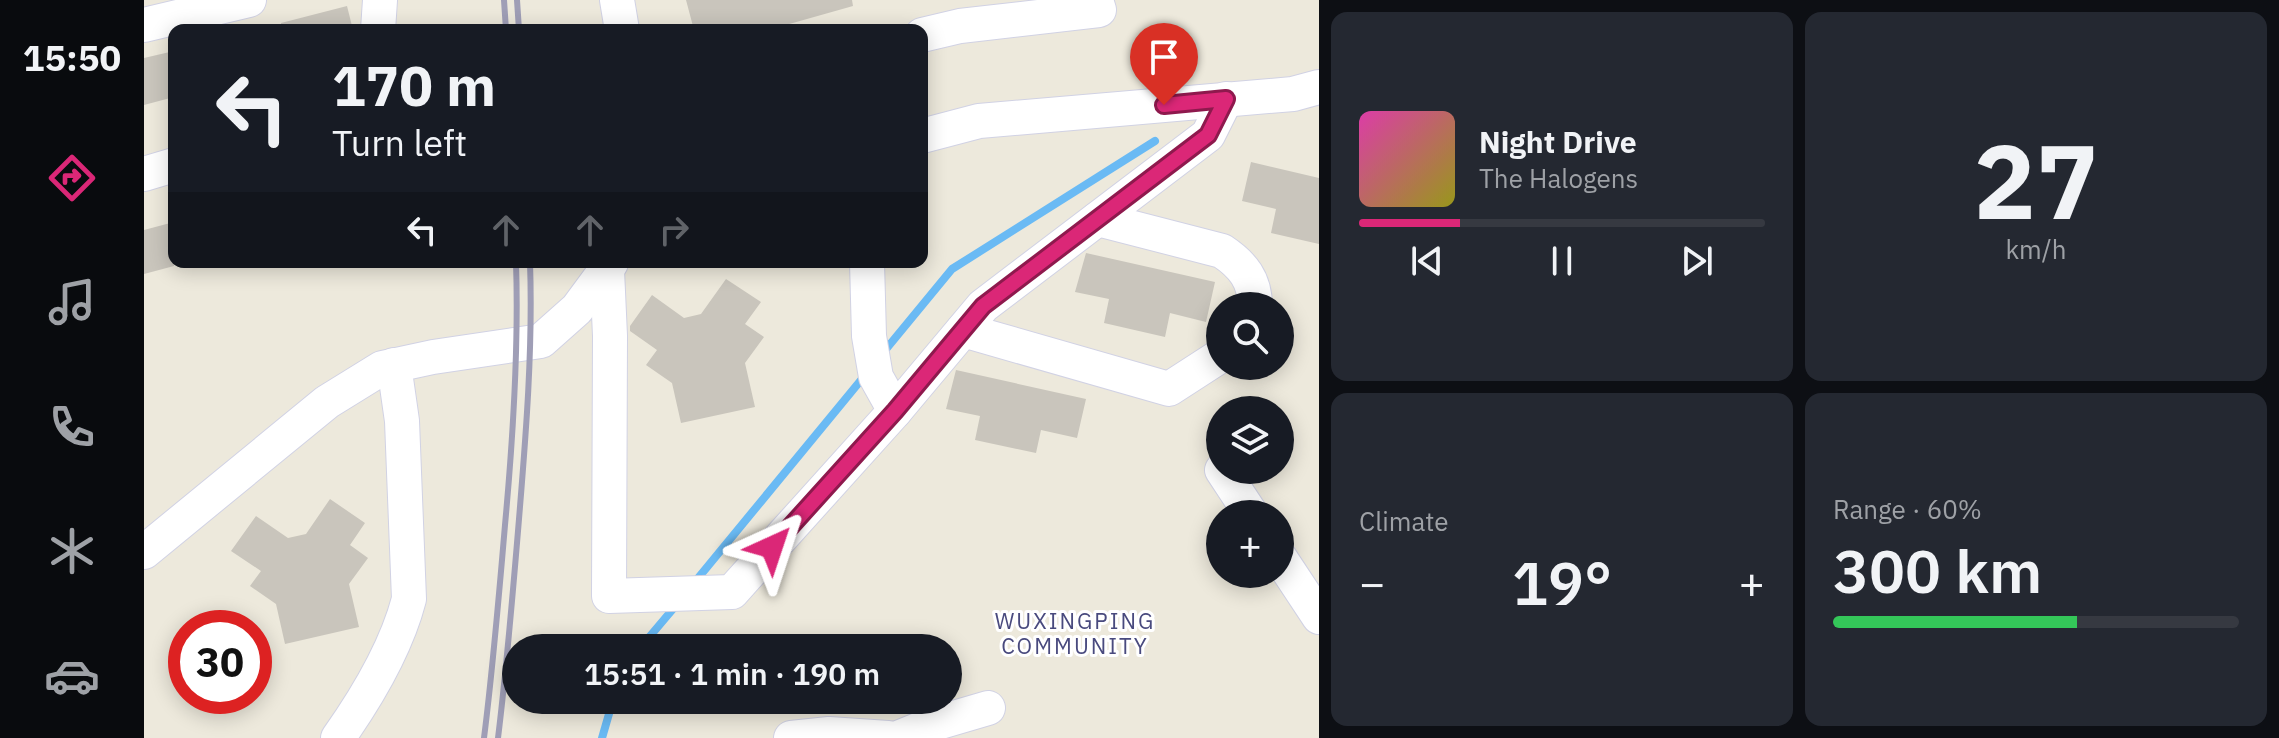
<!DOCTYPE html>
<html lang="en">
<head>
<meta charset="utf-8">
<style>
	:root { --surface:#171b24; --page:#242831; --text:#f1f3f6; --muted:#9ea1a6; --line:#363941; --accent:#db2777 }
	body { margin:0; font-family:"IBM Plex Sans",sans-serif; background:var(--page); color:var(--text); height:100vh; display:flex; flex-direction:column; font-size:30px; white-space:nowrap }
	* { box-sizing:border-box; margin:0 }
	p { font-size:26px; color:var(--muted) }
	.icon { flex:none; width:44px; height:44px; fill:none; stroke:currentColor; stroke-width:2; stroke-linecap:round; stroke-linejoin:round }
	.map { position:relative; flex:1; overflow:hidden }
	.side { display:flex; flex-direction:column; gap:12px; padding:12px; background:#0d0f14; width:960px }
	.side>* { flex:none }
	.guide { position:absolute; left:24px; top:24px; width:760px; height:244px; border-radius:16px; box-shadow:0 4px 20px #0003; background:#171b24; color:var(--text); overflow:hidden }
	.controls { position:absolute; left:1062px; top:292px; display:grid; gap:16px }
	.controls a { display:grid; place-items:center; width:88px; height:88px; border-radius:50%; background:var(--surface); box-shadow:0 4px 20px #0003; font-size:40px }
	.speed { position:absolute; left:24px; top:610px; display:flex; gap:16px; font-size:40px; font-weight:700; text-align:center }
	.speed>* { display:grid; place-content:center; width:104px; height:104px; border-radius:50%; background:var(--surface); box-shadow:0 4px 20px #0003; line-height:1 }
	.speed .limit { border:12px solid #d22; background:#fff; color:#111 }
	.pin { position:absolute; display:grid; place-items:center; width:68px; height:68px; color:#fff; margin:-82px -34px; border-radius:50% 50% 50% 0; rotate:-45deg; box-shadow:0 0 8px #0007 }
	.pin .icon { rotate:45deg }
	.me { position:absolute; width:88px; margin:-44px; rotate:42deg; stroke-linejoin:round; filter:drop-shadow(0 0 6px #0008) }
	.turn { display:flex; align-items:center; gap:28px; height:168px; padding:0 32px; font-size:36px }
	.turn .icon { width:104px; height:104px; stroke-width:2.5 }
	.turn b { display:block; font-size:56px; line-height:68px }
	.lanes { display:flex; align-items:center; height:76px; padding:0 32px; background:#0003; justify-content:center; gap:40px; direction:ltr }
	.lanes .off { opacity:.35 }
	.big { font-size:60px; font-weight:600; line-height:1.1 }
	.side .tile { flex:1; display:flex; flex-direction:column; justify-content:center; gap:12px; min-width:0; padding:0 28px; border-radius:16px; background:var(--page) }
	.side .dial { align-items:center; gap:0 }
	.dial b { font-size:104px; line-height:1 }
	.song { display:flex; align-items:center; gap:24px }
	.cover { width:96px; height:96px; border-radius:12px; background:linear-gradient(135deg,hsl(320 70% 55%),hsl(60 70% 35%)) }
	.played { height:8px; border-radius:4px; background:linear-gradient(90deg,var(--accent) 25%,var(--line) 25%) }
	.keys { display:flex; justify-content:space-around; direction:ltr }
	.heat { display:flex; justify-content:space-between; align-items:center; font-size:44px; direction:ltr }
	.charge { height:12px; border-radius:6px; background:linear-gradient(90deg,#34c759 60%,var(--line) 0) }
	.side .tiles { flex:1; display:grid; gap:12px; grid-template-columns:repeat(2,1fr) }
	.trip { position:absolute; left:358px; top:634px; width:460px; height:80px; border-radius:40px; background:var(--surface); box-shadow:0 4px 20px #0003; font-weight:600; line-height:80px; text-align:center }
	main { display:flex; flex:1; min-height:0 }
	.tab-bar { display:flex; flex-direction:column; width:144px; justify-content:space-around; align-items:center; background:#090b0e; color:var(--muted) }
	.tab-bar .icon { width:56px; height:56px }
	.tab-bar .active { color:var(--accent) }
	.tab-bar b { font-size:36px; color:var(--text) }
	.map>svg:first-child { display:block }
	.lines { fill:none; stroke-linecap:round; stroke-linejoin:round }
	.stream { stroke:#6abaf4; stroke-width:8 }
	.building { fill:#c9c5bc }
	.minor-casing { stroke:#d1d2e4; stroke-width:36 }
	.minor { stroke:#fff; stroke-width:34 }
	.rail { stroke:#9f9eb6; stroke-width:6 }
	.route-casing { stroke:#8e194d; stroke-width:20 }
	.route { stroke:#db2777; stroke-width:14 }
	.labels { text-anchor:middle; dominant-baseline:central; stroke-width:6; stroke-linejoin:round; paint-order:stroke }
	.neighbourhood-label { font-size:22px; letter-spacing:2px; fill:#494a7e; stroke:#fff }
</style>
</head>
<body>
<main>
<nav class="tab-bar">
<b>15:50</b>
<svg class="icon active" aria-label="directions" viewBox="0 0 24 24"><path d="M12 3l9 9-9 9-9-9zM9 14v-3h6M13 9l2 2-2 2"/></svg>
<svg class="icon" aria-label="music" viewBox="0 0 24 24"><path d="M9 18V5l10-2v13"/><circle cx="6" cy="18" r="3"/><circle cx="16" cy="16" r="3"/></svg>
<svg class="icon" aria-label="phone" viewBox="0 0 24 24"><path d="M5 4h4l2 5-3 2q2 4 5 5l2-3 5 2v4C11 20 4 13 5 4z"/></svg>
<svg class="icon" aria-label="climate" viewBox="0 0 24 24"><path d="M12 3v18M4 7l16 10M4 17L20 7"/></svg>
<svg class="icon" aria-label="car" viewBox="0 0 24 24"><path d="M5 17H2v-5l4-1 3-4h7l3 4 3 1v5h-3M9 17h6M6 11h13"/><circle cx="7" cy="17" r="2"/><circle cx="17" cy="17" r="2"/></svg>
</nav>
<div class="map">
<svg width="1175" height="738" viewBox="0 0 1175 738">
	<rect width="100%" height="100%" fill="#ede9dc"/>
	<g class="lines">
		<g class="stream">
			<path d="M738 354 808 269 1011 141"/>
			<path d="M550 583 722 374"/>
			<path d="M496 648 534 603"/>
			<path d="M458 738 469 700"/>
		</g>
	</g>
	<g class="building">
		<path d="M542 0H708L709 6 624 30H550Z"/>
		<path d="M203 6 209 30H138L137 23Z"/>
		<path d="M30 51V97L0 105V58Z"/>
		<path d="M1107 162 1175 178V244L1127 233 1132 209 1098 201Z"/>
		<path d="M30 222V266L0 274V230Z"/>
		<path d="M942 253 1071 282 1062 322 1026 313 1021 337 960 323 965 299 931 292Z"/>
		<path d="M582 279 617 302 601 324 620 337 601 363 611 407 537 423 528 383 502 365 513 350 486 331V326L508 295 540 318 557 314Z"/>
		<path d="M812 370 942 399 933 438 897 430 892 453 831 440 836 416 802 409Z"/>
		<path d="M186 499 221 523 206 545 224 558 205 584 215 627 141 644 132 604 106 586 117 571 87 551 112 516 144 538 162 534Z"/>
	</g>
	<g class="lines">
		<g class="minor-casing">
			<g id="minor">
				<path d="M473 0 478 30"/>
				<path d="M0 25 105 0"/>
				<path d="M234 30 236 0"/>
				<path d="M778 35 816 26 955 10 952 0"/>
				<path d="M778 136 835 121 1149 94 1175 87"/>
				<path d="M0 174 30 165"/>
				<path d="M954 219 1078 251C1099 265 1111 280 1111 306"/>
				<path d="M723 262 725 336 732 377 751 411"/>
				<path d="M463 270 466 336 465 596 588 592 751 411 839 306 1064 135 1082 99"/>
				<path d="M819 330 1025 389 1076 356"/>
				<path d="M1078 470 1107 514"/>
				<path d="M0 552 183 402 238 368 289 357 397 341 433 309 467 263"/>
				<path d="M1136 558 1175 617"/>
				<path d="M194 738C223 697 252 649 265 599L258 421 250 365"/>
				<path d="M647 738 685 734 744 738"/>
				<path d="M754 738 786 725 844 708"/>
			</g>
		</g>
		<use href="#minor" class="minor"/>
		<g class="rail">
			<path d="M360 0 362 30"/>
			<path d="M373 0 375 30"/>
			<path d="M340 738C349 667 355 596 361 525 369 438 375 350 372 262"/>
			<path d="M354 738C363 665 369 592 375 519 382 434 389 347 386 262"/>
		</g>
	</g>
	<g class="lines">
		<g class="route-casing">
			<path id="route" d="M628 547 751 411 839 306 1064 135 1082 99 1020 105"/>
		</g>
		<use href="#route" class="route"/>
	</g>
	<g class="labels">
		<g class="neighbourhood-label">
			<text x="931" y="620">WUXINGPING<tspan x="931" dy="25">COMMUNITY</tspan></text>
		</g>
	</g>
</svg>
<div class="controls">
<a><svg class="icon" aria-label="search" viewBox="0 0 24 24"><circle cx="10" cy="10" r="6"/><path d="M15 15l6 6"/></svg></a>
<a><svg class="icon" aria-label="layers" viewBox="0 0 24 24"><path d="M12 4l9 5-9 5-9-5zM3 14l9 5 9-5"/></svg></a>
<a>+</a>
</div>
<div class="speed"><div class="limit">30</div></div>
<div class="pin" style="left:1020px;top:105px;background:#d93025"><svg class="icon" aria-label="arrive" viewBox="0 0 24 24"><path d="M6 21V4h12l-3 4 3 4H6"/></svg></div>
<svg class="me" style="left:628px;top:547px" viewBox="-20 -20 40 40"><path d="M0-17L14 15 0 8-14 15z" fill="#db2777" stroke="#fff" stroke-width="4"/></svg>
<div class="trip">15:51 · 1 min · 190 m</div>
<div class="guide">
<div class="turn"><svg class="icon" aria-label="left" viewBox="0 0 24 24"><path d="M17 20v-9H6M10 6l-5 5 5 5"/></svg><div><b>170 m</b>Turn left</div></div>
<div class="lanes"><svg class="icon" aria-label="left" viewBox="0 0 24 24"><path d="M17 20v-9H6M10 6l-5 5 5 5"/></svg><svg class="icon off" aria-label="ahead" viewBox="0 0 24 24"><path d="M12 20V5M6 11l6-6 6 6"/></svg><svg class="icon off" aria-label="ahead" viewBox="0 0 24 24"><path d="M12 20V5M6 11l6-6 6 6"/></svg><svg class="icon off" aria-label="right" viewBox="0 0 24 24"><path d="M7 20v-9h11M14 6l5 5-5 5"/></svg></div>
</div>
</div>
<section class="side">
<div class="tiles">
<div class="tile">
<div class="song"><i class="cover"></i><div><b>Night Drive</b><p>The Halogens</p></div></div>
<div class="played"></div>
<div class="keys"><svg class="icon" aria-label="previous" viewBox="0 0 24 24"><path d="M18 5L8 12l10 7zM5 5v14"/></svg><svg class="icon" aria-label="pause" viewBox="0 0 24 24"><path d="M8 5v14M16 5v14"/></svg><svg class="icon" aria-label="next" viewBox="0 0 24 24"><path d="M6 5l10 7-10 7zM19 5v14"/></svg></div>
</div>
<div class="tile dial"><b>27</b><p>km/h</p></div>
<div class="tile"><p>Climate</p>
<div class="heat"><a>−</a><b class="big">19°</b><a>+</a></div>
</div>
<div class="tile"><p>Range · 60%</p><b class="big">300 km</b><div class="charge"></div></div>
</div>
</section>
</main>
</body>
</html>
